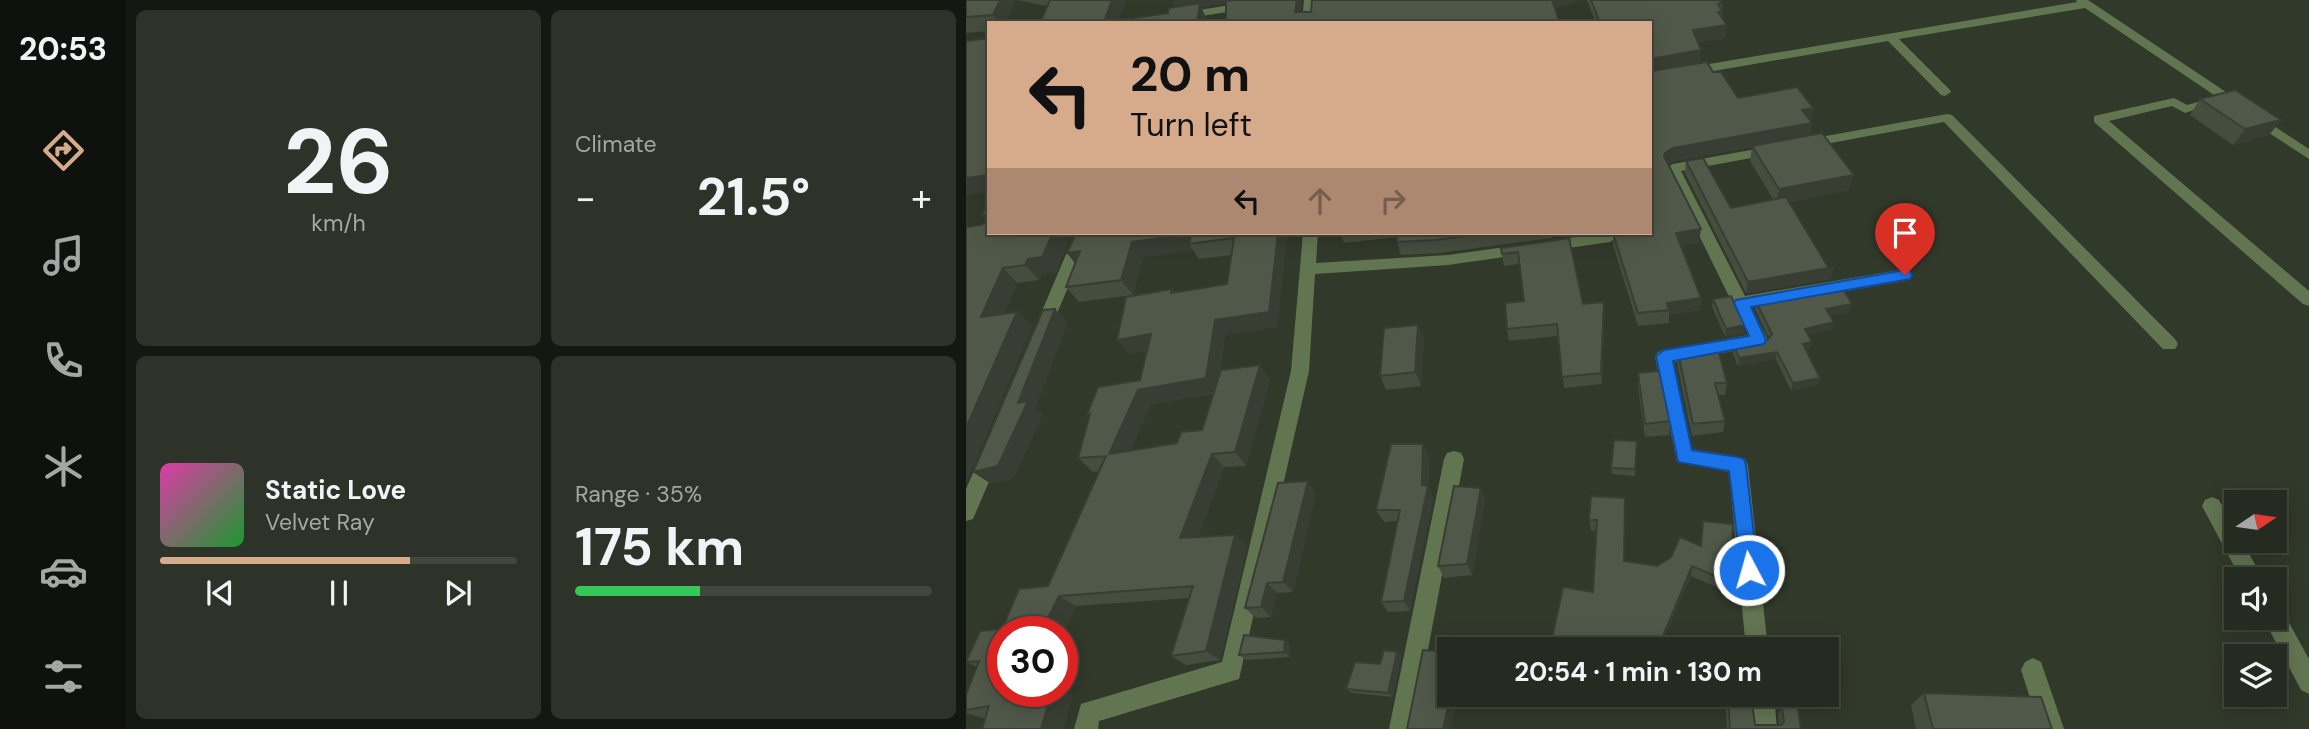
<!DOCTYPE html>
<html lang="en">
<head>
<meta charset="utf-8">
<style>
	:root { --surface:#252b20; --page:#2d3329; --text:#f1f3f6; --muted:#a3a7a5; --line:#42473e; --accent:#d6ab8b }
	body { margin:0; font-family:"DM Sans",sans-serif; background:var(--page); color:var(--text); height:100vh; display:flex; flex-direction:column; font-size:26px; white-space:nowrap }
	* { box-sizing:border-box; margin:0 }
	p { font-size:23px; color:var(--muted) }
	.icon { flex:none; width:38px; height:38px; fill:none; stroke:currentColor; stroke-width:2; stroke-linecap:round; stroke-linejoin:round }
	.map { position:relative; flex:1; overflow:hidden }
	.details { display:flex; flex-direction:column; gap:10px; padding:10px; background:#141812; width:840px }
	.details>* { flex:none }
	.hud { position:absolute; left:21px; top:21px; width:665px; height:214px; border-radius:0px; box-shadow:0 4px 18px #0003,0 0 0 2px var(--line); background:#d6ab8b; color:#111; overflow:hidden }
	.needle { width:46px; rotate:77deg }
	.tools { position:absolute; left:1258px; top:490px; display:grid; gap:14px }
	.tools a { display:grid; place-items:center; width:63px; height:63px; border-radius:0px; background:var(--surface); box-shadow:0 4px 18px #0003,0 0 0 2px var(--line); font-size:35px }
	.speed { position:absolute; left:21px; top:616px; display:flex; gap:14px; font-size:35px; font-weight:700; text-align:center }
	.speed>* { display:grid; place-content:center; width:91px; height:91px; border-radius:50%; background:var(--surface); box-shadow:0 4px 18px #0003,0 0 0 2px var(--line); line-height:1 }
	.speed .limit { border:10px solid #d22; background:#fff; color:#111 }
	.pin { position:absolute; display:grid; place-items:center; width:60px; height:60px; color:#fff; margin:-72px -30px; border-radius:50% 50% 50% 0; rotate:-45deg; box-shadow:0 0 7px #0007 }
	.pin .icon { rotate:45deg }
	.me { position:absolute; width:77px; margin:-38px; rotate:354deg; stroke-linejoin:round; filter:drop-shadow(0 0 5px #0008) }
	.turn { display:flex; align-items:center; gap:24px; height:147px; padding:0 28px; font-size:32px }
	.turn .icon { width:91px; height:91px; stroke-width:2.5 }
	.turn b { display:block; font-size:49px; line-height:60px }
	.lanes { display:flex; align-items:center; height:66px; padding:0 28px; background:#0003; justify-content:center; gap:35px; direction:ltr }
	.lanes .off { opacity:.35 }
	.big { font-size:52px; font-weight:700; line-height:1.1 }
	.details .card { flex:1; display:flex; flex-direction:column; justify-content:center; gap:10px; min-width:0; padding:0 24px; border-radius:10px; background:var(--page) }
	.details .dial { align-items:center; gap:0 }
	.dial b { font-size:91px; line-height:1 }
	.song { display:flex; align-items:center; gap:21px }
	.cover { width:84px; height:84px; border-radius:10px; background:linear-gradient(135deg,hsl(320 70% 55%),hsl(130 70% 35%)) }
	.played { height:7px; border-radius:4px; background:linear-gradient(90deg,var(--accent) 70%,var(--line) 70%) }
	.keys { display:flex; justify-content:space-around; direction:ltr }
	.heat { display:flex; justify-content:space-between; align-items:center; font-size:38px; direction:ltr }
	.charge { height:10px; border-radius:5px; background:linear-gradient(90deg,#34c759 35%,var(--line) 0) }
	.details .tiles { flex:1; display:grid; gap:10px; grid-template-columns:repeat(2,1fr) }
	.trip { position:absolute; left:471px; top:637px; width:402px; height:70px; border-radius:0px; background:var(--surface); box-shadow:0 4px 18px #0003,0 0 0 2px var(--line); font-weight:700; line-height:70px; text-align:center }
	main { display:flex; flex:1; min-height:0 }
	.tabs { display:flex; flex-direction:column; width:126px; justify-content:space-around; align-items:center; background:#0f110d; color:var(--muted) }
	.tabs .icon { width:49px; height:49px }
	.tabs .current { color:var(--accent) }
	.tabs b { font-size:32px; color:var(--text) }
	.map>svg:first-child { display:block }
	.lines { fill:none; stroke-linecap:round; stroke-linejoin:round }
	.street { fill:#627551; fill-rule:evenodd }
	.wall { fill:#454d3f; fill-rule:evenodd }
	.shaded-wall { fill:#383e33 }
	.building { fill:#505949; stroke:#383e33; stroke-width:2 }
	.route { fill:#1a73e8; stroke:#114b97; stroke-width:2 }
</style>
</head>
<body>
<main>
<nav class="tabs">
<b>20:53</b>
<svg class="icon current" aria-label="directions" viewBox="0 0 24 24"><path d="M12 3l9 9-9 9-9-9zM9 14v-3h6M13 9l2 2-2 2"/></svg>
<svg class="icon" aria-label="music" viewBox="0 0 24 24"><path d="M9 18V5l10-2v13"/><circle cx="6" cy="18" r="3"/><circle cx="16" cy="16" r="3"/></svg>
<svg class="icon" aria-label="phone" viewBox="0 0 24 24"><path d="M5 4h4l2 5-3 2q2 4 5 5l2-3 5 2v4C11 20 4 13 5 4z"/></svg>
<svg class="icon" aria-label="climate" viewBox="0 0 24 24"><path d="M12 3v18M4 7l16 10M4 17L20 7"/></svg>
<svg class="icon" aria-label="car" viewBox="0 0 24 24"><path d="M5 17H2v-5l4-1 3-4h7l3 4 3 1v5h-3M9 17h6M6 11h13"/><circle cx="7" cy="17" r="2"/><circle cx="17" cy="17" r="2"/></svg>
<svg class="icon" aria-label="filters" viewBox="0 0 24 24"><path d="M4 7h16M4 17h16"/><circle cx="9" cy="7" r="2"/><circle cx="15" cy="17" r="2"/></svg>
</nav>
<section class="details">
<div class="tiles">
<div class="card dial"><b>26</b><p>km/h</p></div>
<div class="card"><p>Climate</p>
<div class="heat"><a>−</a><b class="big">21.5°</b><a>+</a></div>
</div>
<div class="card">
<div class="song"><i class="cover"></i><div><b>Static Love</b><p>Velvet Ray</p></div></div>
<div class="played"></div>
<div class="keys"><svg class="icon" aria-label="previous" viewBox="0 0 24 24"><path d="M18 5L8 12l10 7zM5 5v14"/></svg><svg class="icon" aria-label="pause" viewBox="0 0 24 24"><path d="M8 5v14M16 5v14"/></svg><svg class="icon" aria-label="next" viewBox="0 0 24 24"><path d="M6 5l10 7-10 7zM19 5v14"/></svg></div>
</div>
<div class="card"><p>Range · 35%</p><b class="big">175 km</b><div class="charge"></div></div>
</div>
</section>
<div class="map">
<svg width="1343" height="729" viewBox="0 0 1343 729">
	<rect width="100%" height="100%" fill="#31392a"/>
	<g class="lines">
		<g class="street">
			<path d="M297 0H323L318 3 191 23H163L168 20Z"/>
			<path d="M338 0H348V23H336Z"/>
			<path d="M1110 0H1122L1269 98V104L1257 101 1219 113 1206 106 1143 121 1343 291V306L1337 304 1128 122V116L1208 98 1221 105 1251 97 1119 8 933 39 983 89 985 92 979 96 975 95 922 41 684 82V74L1111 2Z"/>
			<path d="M1288 113 1343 149V159L1283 120 1282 117Z"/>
			<path d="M981 114 986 115 1209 339 1212 344 1209 349H1197L978 122 838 148 831 144 838 140Z"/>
			<path d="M807 146 814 150 812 153 715 171 779 296 939 269 947 275 939 281 785 307 802 340 799 345 708 362 726 449 772 457 779 459 782 465 802 649H780L763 472 711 462 689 357 692 352 698 350 782 335 700 168 707 164Z"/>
			<path d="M109 233H125L84 330 82 335H70L68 330Z"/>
			<path d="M337 233H352L350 263 482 255 638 233H649L652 237 644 242 482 265 349 274 343 371 273 679 133 721 132 729H108L115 704 256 662 325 371Z"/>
			<path d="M24 448 31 450 34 456 7 519 0 521V489L17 450Z"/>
			<path d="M488 451 495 453 498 459 447 729H423L478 459 481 453Z"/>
			<path d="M1246 497 1253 500 1270 531V541H1276L1297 579H1275L1236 506 1239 500Z"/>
			<path d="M1309 607 1316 610 1343 659V694L1335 690 1297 618H1309Z"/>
			<path d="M1067 658 1075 662 1098 729H1074L1055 670 1059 662Z"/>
			<path d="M784 695H808L811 729H787Z"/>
		</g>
	</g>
	<g class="wall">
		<path d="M0 0H49L40 23H23V31L0 33Z"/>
		<path d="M51 0H160L152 20 202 13 210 7 207 0H259L258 3 235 7 240 18 74 23 81 6Z"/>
		<path d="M621 0H753L756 4V17L760 38 732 42 735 63 747 72 772 98 847 108 845 121 846 123 844 135 883 190 823 202 862 267H868L864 279 780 293 719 173 720 161 765 208 807 199 784 161 786 147 707 161 702 164 733 242 714 245 735 298 734 310 703 315V323L672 326 647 245V233H684V23H630Z"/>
		<path d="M1234 99 1315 120 1303 135 1267 145 1224 115Z"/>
		<path d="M23 198V233H106L90 272 76 274 73 280 51 283 38 314 51 312 66 327 0 483V227L14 225 22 221 16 215Z"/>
		<path d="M321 233 311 327 259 335 253 377 304 379 280 466 258 467 232 537 269 535 281 547 254 660 220 665 205 656 223 598 110 606 96 637V632L37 691H96V690L107 694 97 729H16L19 718H17L0 713V695L11 667 0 662 82 586 133 471 127 472 112 458 123 417 121 415 174 380 181 351 164 354 151 340 206 289 209 293 261 284 265 255 233 259 227 250 177 257 167 295 113 302 100 287 109 263 101 253ZM248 393 236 430 211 443 164 451 185 404Z"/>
		<path d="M374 233H586V238L473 253 435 255 431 242V237L378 243Z"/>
		<path d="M603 238 617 304 638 302V314L636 384 598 388 592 336 543 341 541 329 558 301 553 264 538 266 535 248Z"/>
		<path d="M747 299 778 333 759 336 746 307Z"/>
		<path d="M790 301 883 312 864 315 868 322 866 329 842 335 846 342 844 349 840 350 854 378 852 385 825 391 810 359 772 366 767 354 768 346 801 340 803 338 789 309Z"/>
		<path d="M452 325 458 340 455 386 420 390 414 376Z"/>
		<path d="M712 352 761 383 759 395H752L759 421 757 432 726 436 711 364Z"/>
		<path d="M672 373 704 421 703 435 679 437 672 387Z"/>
		<path d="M457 444 463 457 462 486 467 498 444 611 422 612 415 602 432 521 418 522 410 510Z"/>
		<path d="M671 448 669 476 646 474 645 468Z"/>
		<path d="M515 488 519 501 506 575 478 578 472 566Z"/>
		<path d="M350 493 327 592 311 593 305 617 290 618 279 608Z"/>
		<path d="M625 496 659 561 691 566 734 546 737 521 765 559 770 572 762 592 725 576 699 636 768 649H587L585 643 627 592 630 530 625 531 623 520Z"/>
		<path d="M319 640 324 645V657L280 660 273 655Z"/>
		<path d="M431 652 435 656 427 697 386 693 380 689Z"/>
		<path d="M958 693 1086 729H950L945 705Z"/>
		<path d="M483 695H512L510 706 489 705 485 729H441Z"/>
		<path d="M759 695H785L789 725H813L812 714 816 708 835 729H761Z"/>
	</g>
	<g class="shaded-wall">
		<path d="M34 0H49L40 23H33L27 15Z"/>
		<path d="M146 0H160L151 23 138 22Z"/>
		<path d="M207 0H259L258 3 235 7 240 18V23H231L212 11Z"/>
		<path d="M331 0H336L334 23 329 12Z"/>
		<path d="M586 0H616L586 10Z"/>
		<path d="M761 25 760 38 726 43 727 30Z"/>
		<path d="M735 50V63L684 71V59Z"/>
		<path d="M847 108 845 121 836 110Z"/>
		<path d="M1315 120 1303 135 1267 145 1279 129Z"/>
		<path d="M846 123 844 136 707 161 699 166 698 156 699 153 707 148Z"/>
		<path d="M23 175V192L0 195V178Z"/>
		<path d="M888 175 883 190 810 204 813 189Z"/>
		<path d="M735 229 733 242 709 246 710 233Z"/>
		<path d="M87 233H106L90 272 76 274 73 280 59 265 62 259Z"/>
		<path d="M312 233H321L311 327 259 335 250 392 185 404 157 467 143 454 172 390 249 320Z"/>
		<path d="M225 234 223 244 227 250 177 257 167 295 155 280 166 242Z"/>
		<path d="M114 251 113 268 101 253Z"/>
		<path d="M868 267 864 279 780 293 782 282Z"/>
		<path d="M37 268 51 283 30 332 15 317Z"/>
		<path d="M735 298 734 310 703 315V310L701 303Z"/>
		<path d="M638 302V314L636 384 635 373Z"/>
		<path d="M886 304 883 312 858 316 860 309Z"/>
		<path d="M89 309 102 322 70 408 77 414 48 479 25 484 7 472 52 403Z"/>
		<path d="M51 312 66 327 0 483V428Z"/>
		<path d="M868 322 866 329 837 337 839 329Z"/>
		<path d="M452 325 458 340 455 386 449 372Z"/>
		<path d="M779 325 778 333 759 336 760 329Z"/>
		<path d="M185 334 197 348 164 354 151 340Z"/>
		<path d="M846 342 844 349 834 351 837 344Z"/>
		<path d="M811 352 810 359 772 366 773 358Z"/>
		<path d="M294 365 304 379 280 466 269 452Z"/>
		<path d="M854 378 852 385 825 391 827 383Z"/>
		<path d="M457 444 463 457 462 486 467 498 444 611 438 601 456 485Z"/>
		<path d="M246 454 258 467 227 550 214 538Z"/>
		<path d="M342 481 350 493 327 592 317 582Z"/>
		<path d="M515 488 519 501 506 575 501 564Z"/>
		<path d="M269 535 281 547 254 660 240 651Z"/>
		<path d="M726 566 725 576 696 644 697 636Z"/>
		<path d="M301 583 311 593 305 617 295 607Z"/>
		<path d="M93 596 110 606 96 637V632H75Z"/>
		<path d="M319 640 324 645V657L318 652Z"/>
		<path d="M431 652 435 656 427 697 422 693Z"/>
		<path d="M96 690 107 694 97 729H75L86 691H96Z"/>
		<path d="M506 695H512L510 706 505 699Z"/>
		<path d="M484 698 489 705 485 729H477Z"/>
	</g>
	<g class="building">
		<path d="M0 0H34L27 15 0 17Z"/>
		<path d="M84 0H146L138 22 202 13 203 8 234 3 231 23H74Z"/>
		<path d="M270 0H331L329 12H345L346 0H586L594 23H260V1Z"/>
		<path d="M625 0H753L756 4H752L756 11 752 12 761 25 727 30 735 50 684 59V23H634Z"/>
		<path d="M23 38V175L0 178V41Z"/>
		<path d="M741 62 747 72H755L772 98 831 87 847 108 836 110 846 123 707 148 699 153 698 156 735 229 710 233 735 298 701 303 703 310 672 313 647 233H684V71Z"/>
		<path d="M1269 90 1315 120 1279 129 1234 99Z"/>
		<path d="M856 133 888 175 813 189 786 146Z"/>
		<path d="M737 158 765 208 820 197 862 267H868L782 282 720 161Z"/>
		<path d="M23 198V216L16 215Z"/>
		<path d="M23 221V233H87L76 257 62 259 59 265 37 268 15 317 51 312 0 428V227L14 225Z"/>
		<path d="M110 233H312L303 312 249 320 240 378 172 390 143 454 211 443 215 432 236 430 255 370 294 365 269 452 246 454 214 538 269 535 240 651 205 656 227 586 93 596 75 632H37V691H47L46 693 55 691H86L75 729H16L23 706 0 710V695L13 661 0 662 14 631 36 629 53 589 82 586 140 456 112 458 124 414 121 415 132 387 174 380 185 334 151 340 160 297 206 289 205 293 261 284 268 238 223 244 225 234 166 242 155 280 100 287 114 251 101 253Z"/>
		<path d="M430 233H523L470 240 431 242Z"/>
		<path d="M603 238 617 304 638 302 635 373 596 377 591 324 541 329 539 303 558 301 552 252 536 254 535 248Z"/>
		<path d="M876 287 886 304 860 309 868 322 839 329 846 342 837 344 854 378 827 383 811 352 773 358 768 346 801 340 806 334 790 301Z"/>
		<path d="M765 296 779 325 760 329 747 299Z"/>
		<path d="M89 309 52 403 62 401 32 466 7 472 77 310Z"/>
		<path d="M452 325 449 372 414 376 418 328Z"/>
		<path d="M751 345 761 383H749L759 421 727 424 712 352Z"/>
		<path d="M693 371 704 421 679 424 672 373Z"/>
		<path d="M648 440 671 441 669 469 645 468Z"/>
		<path d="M425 444H457L456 485 462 486 438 601 415 602 434 510H410Z"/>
		<path d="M342 481 317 582 301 583 295 607 279 608 312 483Z"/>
		<path d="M488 486 515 488 501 564 472 566Z"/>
		<path d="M625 496 659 498 658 561 691 566 705 557 714 537 735 546 737 521 767 524 765 559 773 562 765 583 726 566 697 636 768 647V649H631L585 643 597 587 627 592 631 520H623Z"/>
		<path d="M278 635 319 640 318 652 273 655Z"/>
		<path d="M418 650 431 652 422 693 380 689 389 662 414 664Z"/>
		<path d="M457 650 483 652V695H506L505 699 484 698 477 729H441Z"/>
		<path d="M958 693 1075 697 1086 729H967Z"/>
		<path d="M762 695H785L789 725H815L818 722 816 708H832L835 729H764Z"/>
	</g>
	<path class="route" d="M939 270 944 271 946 275 944 279 785 307 800 340 798 344 707 361 726 450 772 457 778 459 780 465 792 570 790 577 783 579 776 577 763 471 712 462 690 356 698 350 783 336 768 303 770 300Z"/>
</svg>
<div class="tools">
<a><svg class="needle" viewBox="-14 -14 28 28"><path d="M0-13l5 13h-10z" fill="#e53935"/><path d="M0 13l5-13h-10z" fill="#a3a7a5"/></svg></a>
<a><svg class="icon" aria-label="sound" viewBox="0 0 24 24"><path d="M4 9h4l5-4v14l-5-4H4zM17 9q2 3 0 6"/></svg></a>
<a><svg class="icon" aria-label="layers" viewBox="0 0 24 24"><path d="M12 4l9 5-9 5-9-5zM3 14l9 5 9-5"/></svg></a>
</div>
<div class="speed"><div class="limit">30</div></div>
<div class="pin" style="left:939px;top:275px;background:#d93025"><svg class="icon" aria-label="arrive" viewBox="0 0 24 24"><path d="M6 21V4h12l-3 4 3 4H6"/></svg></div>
<svg class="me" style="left:783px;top:570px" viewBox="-20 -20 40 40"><circle r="17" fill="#1a73e8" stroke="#fff" stroke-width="3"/><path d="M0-11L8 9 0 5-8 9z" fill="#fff"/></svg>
<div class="trip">20:54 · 1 min · 130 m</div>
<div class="hud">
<div class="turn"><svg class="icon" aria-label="left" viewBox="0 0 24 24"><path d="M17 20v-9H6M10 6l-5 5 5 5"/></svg><div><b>20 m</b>Turn left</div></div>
<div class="lanes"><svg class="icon" aria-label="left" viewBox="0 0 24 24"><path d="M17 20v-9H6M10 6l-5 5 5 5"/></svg><svg class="icon off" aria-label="ahead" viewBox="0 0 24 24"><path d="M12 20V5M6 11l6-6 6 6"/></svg><svg class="icon off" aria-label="right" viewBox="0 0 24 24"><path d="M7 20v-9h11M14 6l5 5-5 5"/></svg></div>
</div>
</div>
</main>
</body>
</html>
